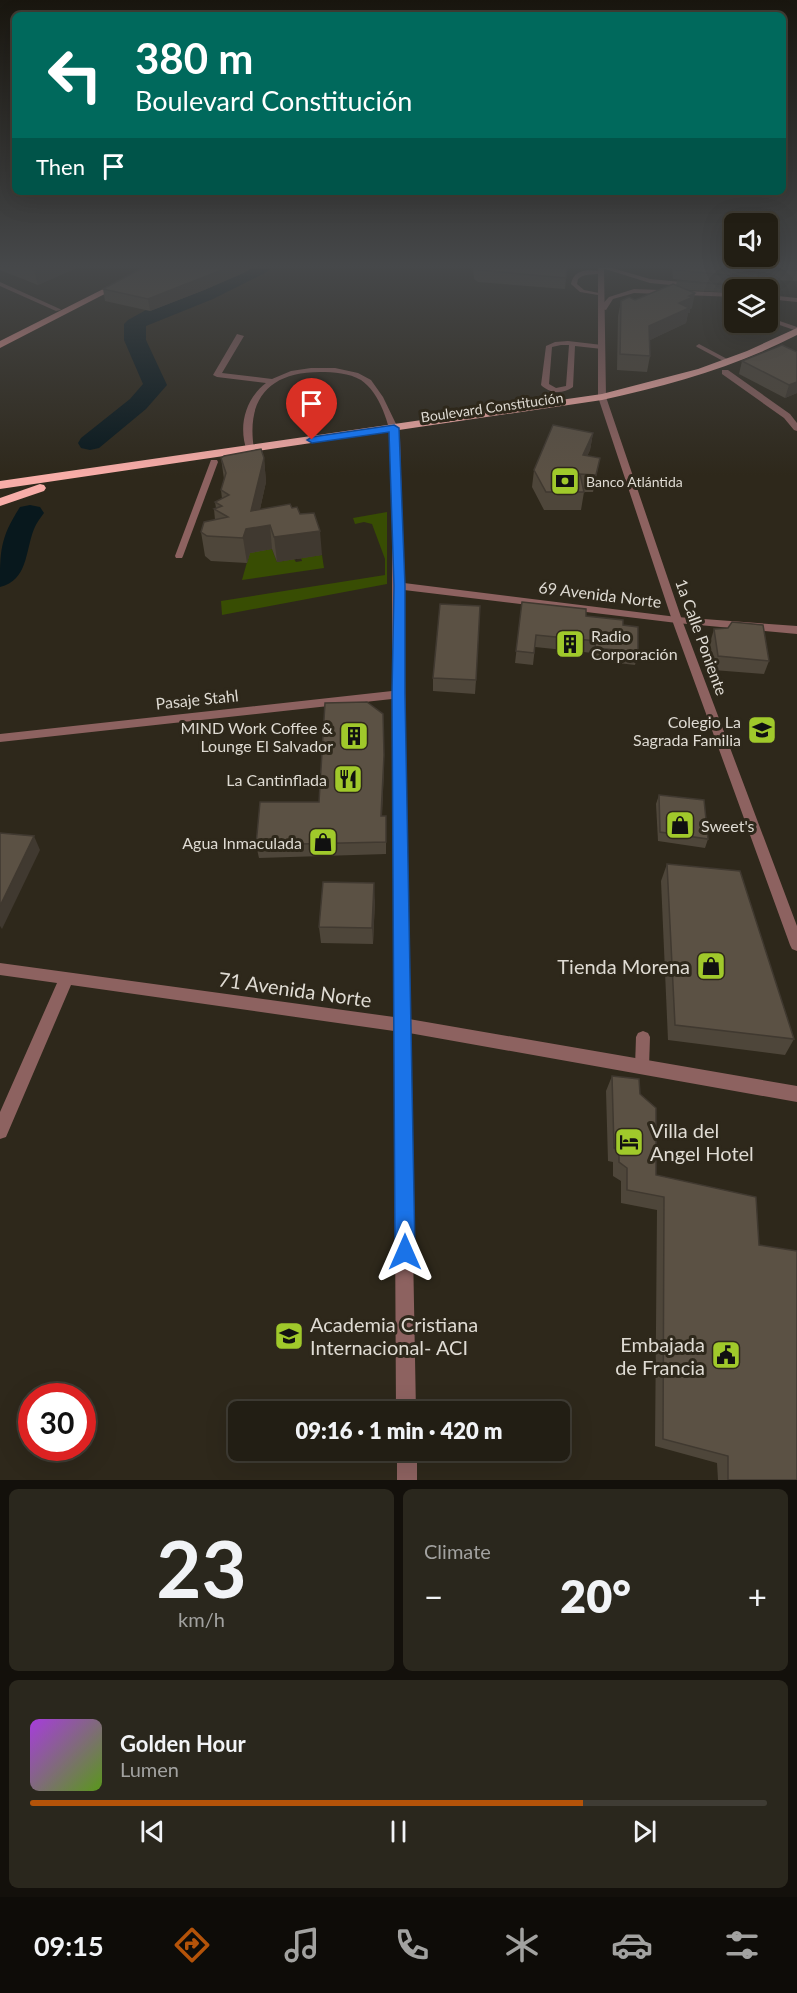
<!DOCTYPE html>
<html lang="en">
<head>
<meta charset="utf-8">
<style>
	:root { --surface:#221e14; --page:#2a271d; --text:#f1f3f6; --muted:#a2a2a0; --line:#3f3c34; --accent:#b45309 }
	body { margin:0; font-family:Lato,sans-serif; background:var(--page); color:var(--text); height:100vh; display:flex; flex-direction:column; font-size:22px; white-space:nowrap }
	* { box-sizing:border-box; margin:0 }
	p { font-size:20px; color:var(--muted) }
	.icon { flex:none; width:33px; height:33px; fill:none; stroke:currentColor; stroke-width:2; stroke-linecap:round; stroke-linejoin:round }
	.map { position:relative; height:1480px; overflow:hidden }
	.sheet { display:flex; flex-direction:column; gap:9px; padding:9px; background:#13100b; flex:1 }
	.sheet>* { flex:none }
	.guide { position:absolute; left:12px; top:12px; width:774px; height:183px; border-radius:9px; box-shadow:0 6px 24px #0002,0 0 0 2px var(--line); background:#00695c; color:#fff; overflow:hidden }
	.buttons { position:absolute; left:724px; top:213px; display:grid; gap:12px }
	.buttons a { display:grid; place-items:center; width:54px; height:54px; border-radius:9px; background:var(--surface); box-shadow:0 6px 24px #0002,0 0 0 2px var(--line); font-size:30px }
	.speed { position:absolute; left:18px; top:1383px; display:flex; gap:12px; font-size:30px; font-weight:700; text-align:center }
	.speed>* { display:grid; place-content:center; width:78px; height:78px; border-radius:50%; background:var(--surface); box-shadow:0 6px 24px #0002,0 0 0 2px var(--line); line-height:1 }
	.speed .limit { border:9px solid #d22; background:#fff; color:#111 }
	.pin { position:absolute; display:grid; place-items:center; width:51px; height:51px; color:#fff; margin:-62px -26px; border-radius:50% 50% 50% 0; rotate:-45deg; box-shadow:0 0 6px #0007 }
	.pin .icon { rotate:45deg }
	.me { position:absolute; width:66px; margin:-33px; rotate:0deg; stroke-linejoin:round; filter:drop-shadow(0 0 4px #0008) }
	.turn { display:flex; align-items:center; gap:21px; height:126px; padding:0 24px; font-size:27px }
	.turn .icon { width:78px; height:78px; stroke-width:2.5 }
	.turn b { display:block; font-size:42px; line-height:51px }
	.then { display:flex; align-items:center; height:57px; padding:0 24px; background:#0003; gap:12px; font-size:22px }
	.big { font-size:45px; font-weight:800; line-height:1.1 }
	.sheet .widget { flex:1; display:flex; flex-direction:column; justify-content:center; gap:9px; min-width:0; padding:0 21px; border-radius:9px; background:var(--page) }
	.sheet .dial { align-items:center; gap:0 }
	.dial b { font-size:78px; line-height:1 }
	.song { display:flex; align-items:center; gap:18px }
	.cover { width:72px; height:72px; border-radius:9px; background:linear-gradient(135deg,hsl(280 70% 55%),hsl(90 70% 35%)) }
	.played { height:6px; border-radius:3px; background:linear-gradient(90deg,var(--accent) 75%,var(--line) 75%) }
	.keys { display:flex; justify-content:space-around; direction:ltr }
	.heat { display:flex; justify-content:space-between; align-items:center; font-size:33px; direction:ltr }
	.sheet .tiles { flex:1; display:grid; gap:9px; grid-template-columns:1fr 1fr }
	.widget:last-child { grid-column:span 2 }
	.trip { position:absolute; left:228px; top:1401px; width:342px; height:60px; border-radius:9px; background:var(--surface); box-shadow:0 6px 24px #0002,0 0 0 2px var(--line); font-weight:800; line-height:60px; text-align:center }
	.tab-bar { display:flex; height:96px; justify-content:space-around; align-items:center; background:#0e0c08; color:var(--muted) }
	.tab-bar .icon { width:42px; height:42px }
	.tab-bar .selected { color:var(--accent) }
	.tab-bar b { font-size:27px; color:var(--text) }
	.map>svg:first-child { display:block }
	.green { fill:#384d03 }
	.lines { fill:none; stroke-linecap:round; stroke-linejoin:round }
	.river { fill:#08181d; fill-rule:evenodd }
	.service { fill:#8d6260; fill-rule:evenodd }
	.minor { fill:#8d6260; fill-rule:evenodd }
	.tertiary { fill:#8d6260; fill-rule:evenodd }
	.primary { fill:#f19b96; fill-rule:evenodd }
	.trunk { fill:#f8ada8; fill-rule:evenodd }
	.wall { fill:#4e463a }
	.shaded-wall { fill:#403930 }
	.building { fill:#5b5144; stroke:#403930; stroke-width:1.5 }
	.route { fill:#1a73e8; stroke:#114b97; stroke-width:1.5 }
	.labels { text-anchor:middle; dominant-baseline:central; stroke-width:6; stroke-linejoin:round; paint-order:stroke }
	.far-street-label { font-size:14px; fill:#dfdbd3; stroke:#2e281b }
	.far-poi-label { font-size:14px; fill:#dfdbd3; stroke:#2e281b; text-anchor:start }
	.street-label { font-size:16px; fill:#dfdbd3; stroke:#2e281b }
	.poi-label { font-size:16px; fill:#dfdbd3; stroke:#2e281b; text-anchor:end }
	.near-poi-label { font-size:20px; fill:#dfdbd3; stroke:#2e281b; text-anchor:end }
	.near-street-label { font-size:20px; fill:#dfdbd3; stroke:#2e281b }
</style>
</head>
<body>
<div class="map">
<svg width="797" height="1480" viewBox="0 0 797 1480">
	<rect width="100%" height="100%" fill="#2e281b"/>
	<g class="green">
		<path d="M387 512V584L222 615 221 601 385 575V559L372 524 364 522 355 524 353 518Z"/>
		<path d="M252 544 264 550 272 549 277 562 294 559 296 562 302 561 301 558 322 555 324 568 242 580Z"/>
	</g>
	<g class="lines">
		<g class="river">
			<path d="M246 268H270L267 272 213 299 146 326V340L167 385 146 409 99 448 90 450 81 448 78 443 81 438 130 399 143 384 124 340V324L128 320 146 310 198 291Z"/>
			<path d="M30 505 40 507 44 513C40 518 36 524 34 529 25 552 28 580 0 587 0 551 0 538 20 507Z"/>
		</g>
		<g class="service">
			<path d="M603 271 604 272C596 276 586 272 578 279L577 284 584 290 604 294V296L580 292 571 284C574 268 590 270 603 271Z"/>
			<path d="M0 282 60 309 61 310 56 311 0 286Z"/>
			<path d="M768 317 797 327V331L768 321Z"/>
			<path d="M568 341 602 345 605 347 602 349 575 346 573 387C563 394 550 394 541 385L546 346 555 342ZM561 345H569L566 386 556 388 549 384 552 347Z"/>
			<path d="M699 344 729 360 730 361 725 362 697 347 696 346Z"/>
			<path d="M211 460H217L218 462 183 556 182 558H176L175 556Z"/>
			<path d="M643 1031 648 1033 650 1037 649 1067 647 1072 642 1074 637 1072 635 1067 636 1037 638 1033Z"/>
		</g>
		<g class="minor">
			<path d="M602 268H612L650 279 692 283 695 285 692 287 650 283Z"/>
			<path d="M634 289 735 293V297L634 293 613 299 606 310 599 308 609 297Z"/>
			<path d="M768 295 797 298V302L768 299Z"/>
			<path d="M237 334 244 336 222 373 272 379 291 371 311 368H335L358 373 371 380 383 397 397 426 400 438 404 583 677 617 797 626V634L677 623 404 590 409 1019 797 1086V1102L409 1033 416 1412H396L394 1031 71 985 6 1137 0 1139V1112L57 983 0 975V963L394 1017 392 699 0 742V734L392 691V446C390 425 380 393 361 380 349 373 334 372 320 372 269 372 246 399 254 449L247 451C238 427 245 399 266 383L217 377 213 375Z"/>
			<path d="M722 370H728L790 414 797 423V431L794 430 784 418 722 374Z"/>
			<rect x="397" y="1450" width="20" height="30"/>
		</g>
		<path class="tertiary" d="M598 268H604L606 397 682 620 797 926V951L792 949 790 945 672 620 598 397Z"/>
		<path class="primary" d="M145 268H155L0 348V341Z"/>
		<g class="trunk">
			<path d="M797 328V335C735 367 670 385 602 400L0 489V481L602 394 698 369 747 351Z"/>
			<path d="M40 484 44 485 46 488 44 491 0 506V498Z"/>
		</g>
	</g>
	<g class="wall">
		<path d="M0 268H76L38 285 0 270Z"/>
		<path d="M142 268H252L243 273 204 290 150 311 105 301 103 289Z"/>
		<path d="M473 268H567L565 289 478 282 474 279Z"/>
		<path d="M672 268H797V281L758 279 757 290H735V293L688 290 692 308 690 309V313H688L686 323 650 340V356L647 372 617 370 618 316 621 301 635 300 676 285 677 281 720 284 673 279Z"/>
		<path d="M782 345 797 393 785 398 739 374 742 361Z"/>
		<path d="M593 433 590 450 587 456 600 458 593 492H584L581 510H544L532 487 534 470Z"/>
		<path d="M221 458H264L266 482 260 509 292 508 322 555 277 562 272 549 250 553 247 563 211 561 205 556 201 532 215 520 214 509 216 508 215 502 222 499 221 490 224 479Z"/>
		<path d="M522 602 623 625 638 652 635 665 593 660V653L535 647 533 665 515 663Z"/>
		<path d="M714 629 769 661 764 674 713 670 710 643Z"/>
		<path d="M433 678 476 680 475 694 433 691Z"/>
		<path d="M384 768 382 816H386V854L259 858 256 845 319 802Z"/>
		<path d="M659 795 708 839 705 848 658 841 656 804Z"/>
		<path d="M667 864 794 1039 785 1055 668 1040 661 881Z"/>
		<path d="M375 900 373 944 321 943 319 927Z"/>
		<path d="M612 1076 640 1094 656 1175 759 1245 797 1480H718L717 1463 655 1446 657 1210 621 1203V1181L613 1176V1162L608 1161 606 1091Z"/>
	</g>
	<g class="shaded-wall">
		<path d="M39 268H76L38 285 34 270Z"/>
		<path d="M227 268H252L243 273 204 290 150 311 148 299Z"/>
		<path d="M695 293 692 308 690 309V313H688L686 323 646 342 649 326 689 296Z"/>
		<path d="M797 382V393L785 398 789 385Z"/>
		<path d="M593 433 590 450 580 472 583 455Z"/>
		<path d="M264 458 266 482 256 527 270 525 272 549 250 553 247 563 243 538Z"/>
		<path d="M320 531 322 555 277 562 274 537Z"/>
		<path d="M384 755V768L381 829V816Z"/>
		<path d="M34 836 40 850 2 929 0 926V906Z"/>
		<path d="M374 883 375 900 373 944 372 928Z"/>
	</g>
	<g class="building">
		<path d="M142 268H227L148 299 103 289Z"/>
		<path d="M475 268H567L566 278 479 270Z"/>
		<path d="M675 268H797V271L759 269 758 278 675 270Z"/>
		<path d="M677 281 737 285 758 284 757 287Z"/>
		<path d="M673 284 695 293 689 296 693 297 679 303 689 308 649 326 650 356 620 354 621 301 629 297 635 300Z"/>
		<path d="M782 345 797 352V382L789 385 742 361Z"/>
		<path d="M553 425 593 433 583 455 600 458 596 475 580 474 584 492H546L534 470Z"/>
		<path d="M261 449 264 458 251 511 290 504 292 508 297 507 300 514 314 513 320 531 274 537 270 525 246 529 243 538 207 536 201 532 204 522 228 517 214 509 222 506 215 502 229 495 221 490 226 473 221 458 224 456Z"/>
		<path d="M522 602 586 609V616L623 620V625L638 627V652L595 648 596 641 536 635 534 653 516 651Z"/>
		<path d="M440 604 480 606 476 680 433 678Z"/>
		<path d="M732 622 763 625 769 661 718 656 714 629 728 628Z"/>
		<path d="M367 702 383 714 384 755 381 816H386V842L256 845 260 802H319L325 703Z"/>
		<path d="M659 795 704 800 708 839 660 832Z"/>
		<path d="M0 833 34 836 0 906Z"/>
		<path d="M667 864 740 871 794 1039 675 1025Z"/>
		<path d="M323 882 374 883 372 928 319 927Z"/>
		<path d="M612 1076 639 1079 640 1094 656 1108V1175L756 1197 759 1245 797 1251V1480H728V1456L663 1439 664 1197 627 1190V1168L619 1162V1148H614Z"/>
	</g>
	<linearGradient id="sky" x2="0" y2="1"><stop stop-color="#19160f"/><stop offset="0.56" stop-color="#46484a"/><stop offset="1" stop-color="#46484a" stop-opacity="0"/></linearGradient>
	<rect width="797" height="475" fill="url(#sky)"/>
	<path class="route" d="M394 425 399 428 405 586V694L415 1252 412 1260 405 1263 398 1260 395 1252 392 694 394 586 389 432 312 443 307 440 312 437Z"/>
	<defs>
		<g id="bank-square" transform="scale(1.5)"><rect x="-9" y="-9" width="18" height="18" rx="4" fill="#a0c92b" stroke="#2e281b"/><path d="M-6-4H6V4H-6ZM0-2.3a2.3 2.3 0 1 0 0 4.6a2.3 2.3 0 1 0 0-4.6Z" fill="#111"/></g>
		<g id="building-square" transform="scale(1.5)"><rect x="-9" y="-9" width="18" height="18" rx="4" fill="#a0c92b" stroke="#2e281b"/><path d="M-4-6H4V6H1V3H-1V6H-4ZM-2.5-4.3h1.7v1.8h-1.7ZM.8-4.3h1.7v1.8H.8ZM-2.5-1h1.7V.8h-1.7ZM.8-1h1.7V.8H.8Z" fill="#111"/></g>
		<g id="school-square" transform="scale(1.5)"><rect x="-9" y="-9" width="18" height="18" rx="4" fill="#a0c92b" stroke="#2e281b"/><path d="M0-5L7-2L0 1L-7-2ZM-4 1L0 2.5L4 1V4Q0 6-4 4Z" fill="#111"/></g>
		<g id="restaurant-square" transform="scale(1.5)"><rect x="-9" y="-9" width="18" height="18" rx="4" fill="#a0c92b" stroke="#2e281b"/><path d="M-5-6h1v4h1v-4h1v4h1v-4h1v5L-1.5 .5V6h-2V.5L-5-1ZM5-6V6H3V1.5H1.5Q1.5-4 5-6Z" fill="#111"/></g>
		<g id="shop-square" transform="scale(1.5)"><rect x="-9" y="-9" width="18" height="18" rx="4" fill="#a0c92b" stroke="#2e281b"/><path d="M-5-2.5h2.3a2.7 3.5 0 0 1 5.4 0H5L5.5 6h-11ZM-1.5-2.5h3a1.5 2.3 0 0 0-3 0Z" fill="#111"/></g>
		<g id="hotel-square" transform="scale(1.5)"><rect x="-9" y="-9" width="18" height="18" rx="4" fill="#a0c92b" stroke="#2e281b"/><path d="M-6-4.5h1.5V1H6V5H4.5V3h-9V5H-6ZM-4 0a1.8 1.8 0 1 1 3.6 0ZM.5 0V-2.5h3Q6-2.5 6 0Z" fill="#111"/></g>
		<g id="civic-square" transform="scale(1.5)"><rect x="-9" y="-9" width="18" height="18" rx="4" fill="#a0c92b" stroke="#2e281b"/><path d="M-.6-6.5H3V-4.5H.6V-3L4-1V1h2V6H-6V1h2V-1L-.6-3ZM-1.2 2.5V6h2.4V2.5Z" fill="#111"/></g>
	</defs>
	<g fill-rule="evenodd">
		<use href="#bank-square" x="565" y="481"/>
		<use href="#building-square" x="570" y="644"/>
		<use href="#school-square" x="762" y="730"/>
		<use href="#building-square" x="354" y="736"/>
		<use href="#restaurant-square" x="348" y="779"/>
		<use href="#shop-square" x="680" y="825"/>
		<use href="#shop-square" x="323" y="842"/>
		<use href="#shop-square" x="711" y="966"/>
		<use href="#hotel-square" x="629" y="1142"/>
		<use href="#school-square" x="289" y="1336"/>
		<use href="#civic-square" x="726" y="1355"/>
	</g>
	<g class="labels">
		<g class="far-street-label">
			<text transform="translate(492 407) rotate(-8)">Boulevard Constitución</text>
		</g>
		<g class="far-poi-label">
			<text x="586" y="481">Banco Atlántida</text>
		</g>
		<g class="street-label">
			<text transform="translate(600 594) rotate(7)">69 Avenida Norte</text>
			<text transform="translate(702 637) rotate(70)">1a Calle Poniente</text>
			<text transform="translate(197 699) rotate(-6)">Pasaje Stahl</text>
		</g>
		<g class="poi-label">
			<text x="591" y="635" text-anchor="start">Radio<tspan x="591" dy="18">Corporación</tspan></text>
			<text x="741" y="721">Colegio La<tspan x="741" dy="18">Sagrada Familia</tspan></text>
			<text x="333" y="727">MIND Work Coffee &amp;<tspan x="333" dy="18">Lounge El Salvador</tspan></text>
			<text x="327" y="779">La Cantinflada</text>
			<text x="701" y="825" text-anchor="start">Sweet's</text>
			<text x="302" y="842">Agua Inmaculada</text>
		</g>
		<g class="near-poi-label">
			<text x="690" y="966">Tienda Morena</text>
			<text x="650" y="1130" text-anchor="start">Villa del<tspan x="650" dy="23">Angel Hotel</tspan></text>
			<text x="310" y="1324" text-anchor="start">Academia Cristiana<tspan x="310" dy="23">Internacional- ACI</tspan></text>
			<text x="705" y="1344">Embajada<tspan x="705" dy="23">de Francia</tspan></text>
		</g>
		<g class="near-street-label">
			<text transform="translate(295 989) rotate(8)">71 Avenida Norte</text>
		</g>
	</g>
</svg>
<div class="buttons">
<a><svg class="icon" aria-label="sound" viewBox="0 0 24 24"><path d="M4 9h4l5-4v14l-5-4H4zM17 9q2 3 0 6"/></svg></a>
<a><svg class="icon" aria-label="layers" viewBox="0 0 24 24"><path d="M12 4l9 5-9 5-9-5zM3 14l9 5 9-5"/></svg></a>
</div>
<div class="speed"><div class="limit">30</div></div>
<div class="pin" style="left:312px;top:440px;background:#d93025"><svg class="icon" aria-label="arrive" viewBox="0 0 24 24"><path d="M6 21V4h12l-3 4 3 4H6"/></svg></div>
<svg class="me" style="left:405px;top:1252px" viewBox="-20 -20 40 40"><path d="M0-17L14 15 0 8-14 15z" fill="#1a73e8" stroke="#fff" stroke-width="4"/></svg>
<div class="trip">09:16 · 1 min · 420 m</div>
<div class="guide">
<div class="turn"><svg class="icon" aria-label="left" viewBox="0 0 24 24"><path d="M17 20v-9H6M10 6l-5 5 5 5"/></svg><div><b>380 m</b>Boulevard Constitución</div></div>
<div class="then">Then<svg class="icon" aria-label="arrive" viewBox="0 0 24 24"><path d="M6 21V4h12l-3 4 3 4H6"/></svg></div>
</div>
</div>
<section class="sheet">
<div class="tiles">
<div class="widget dial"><b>23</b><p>km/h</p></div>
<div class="widget"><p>Climate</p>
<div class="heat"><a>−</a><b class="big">20°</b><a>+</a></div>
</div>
<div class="widget">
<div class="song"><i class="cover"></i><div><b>Golden Hour</b><p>Lumen</p></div></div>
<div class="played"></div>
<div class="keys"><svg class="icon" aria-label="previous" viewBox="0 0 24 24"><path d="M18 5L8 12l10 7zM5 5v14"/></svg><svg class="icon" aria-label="pause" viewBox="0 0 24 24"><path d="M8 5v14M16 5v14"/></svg><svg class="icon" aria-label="next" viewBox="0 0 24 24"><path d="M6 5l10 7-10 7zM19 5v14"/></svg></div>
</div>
</div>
</section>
<nav class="tab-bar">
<b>09:15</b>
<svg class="icon selected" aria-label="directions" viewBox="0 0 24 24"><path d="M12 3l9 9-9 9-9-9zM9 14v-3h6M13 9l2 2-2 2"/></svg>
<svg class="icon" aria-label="music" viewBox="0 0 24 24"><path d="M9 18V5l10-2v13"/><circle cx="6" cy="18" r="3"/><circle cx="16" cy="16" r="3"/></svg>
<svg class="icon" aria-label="phone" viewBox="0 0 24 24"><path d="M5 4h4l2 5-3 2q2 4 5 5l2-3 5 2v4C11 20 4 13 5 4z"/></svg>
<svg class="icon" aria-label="climate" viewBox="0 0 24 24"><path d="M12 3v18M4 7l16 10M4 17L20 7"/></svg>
<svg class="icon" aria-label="car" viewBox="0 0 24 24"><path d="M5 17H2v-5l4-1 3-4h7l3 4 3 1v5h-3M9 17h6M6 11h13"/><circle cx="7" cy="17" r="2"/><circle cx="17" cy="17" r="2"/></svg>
<svg class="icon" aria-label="filters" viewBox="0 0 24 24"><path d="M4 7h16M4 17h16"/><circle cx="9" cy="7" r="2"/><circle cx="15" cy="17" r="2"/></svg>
</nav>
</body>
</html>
